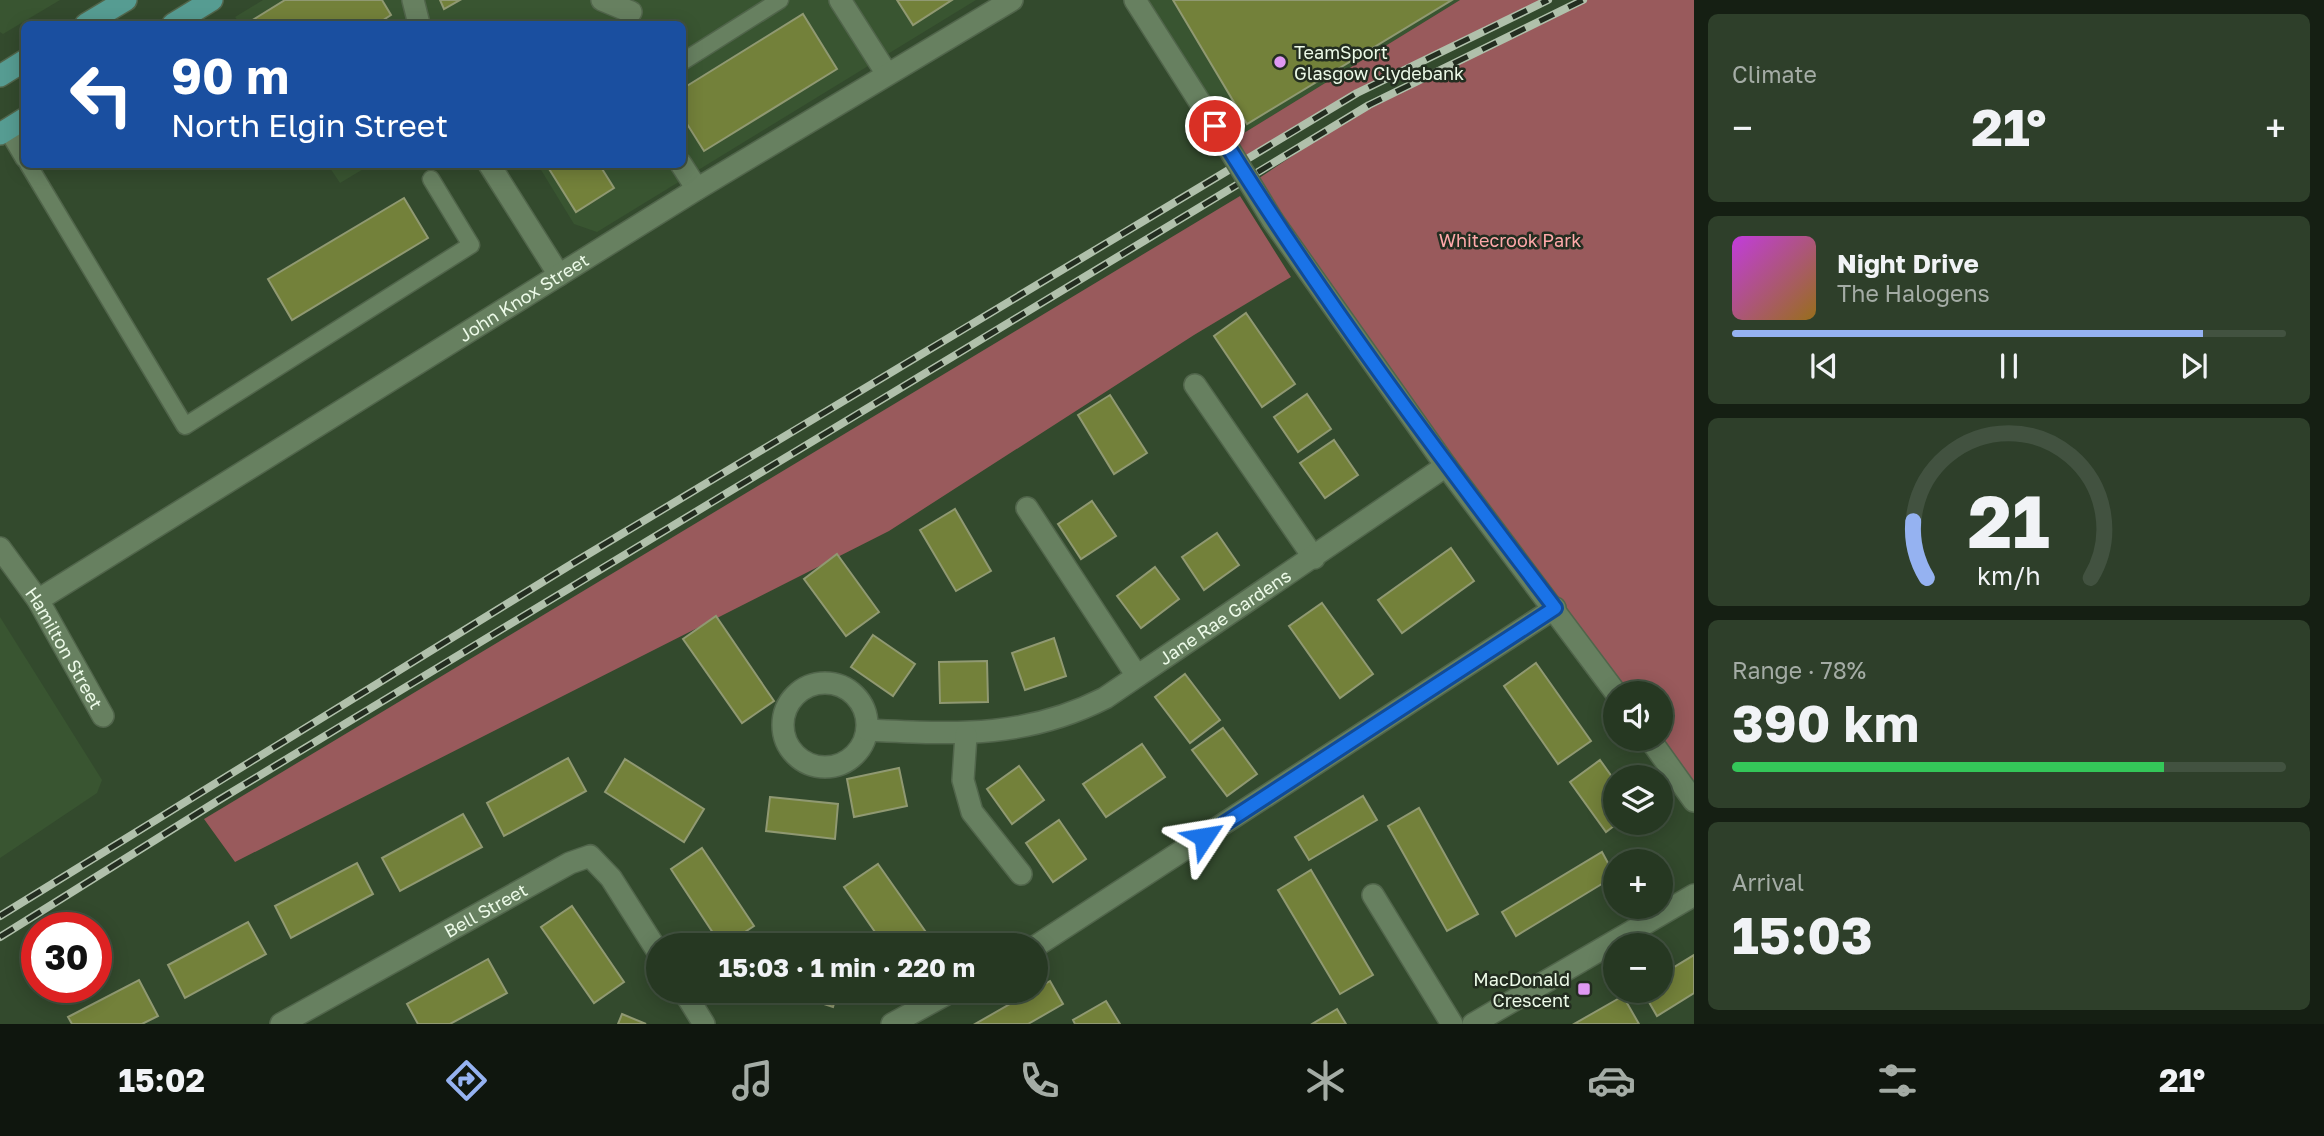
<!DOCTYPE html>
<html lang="en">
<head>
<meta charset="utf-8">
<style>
	:root { --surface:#263822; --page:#2e3f2a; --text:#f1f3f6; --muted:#a4aca5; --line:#425240; --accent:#95b2f1 }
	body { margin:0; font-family:"Golos Text",sans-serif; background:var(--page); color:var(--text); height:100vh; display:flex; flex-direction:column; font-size:26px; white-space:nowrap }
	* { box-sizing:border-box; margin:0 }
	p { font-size:23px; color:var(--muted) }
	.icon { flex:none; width:38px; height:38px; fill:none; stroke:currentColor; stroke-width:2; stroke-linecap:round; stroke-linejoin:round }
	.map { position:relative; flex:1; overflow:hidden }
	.sheet { display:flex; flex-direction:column; gap:14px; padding:14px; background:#151f13; width:630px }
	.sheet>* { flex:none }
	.banner { position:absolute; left:21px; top:21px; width:665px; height:147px; border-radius:10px; box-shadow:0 4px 18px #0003,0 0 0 2px var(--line); background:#1a4fa0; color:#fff; overflow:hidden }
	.fabs { position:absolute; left:1603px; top:681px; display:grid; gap:14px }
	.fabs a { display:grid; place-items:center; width:70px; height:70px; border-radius:50%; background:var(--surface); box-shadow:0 4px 18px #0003,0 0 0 2px var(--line); font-size:35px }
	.speed { position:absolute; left:21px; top:912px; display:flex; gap:14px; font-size:35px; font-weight:700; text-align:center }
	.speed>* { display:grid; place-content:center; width:91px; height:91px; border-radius:50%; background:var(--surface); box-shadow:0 4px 18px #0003,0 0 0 2px var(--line); line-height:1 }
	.speed .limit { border:10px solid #d22; background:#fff; color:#111 }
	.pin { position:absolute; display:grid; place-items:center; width:60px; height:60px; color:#fff; margin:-30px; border:4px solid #fff; border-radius:50%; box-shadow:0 2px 7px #0007 }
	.me { position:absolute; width:77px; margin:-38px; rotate:57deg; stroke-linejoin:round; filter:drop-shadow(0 0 5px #0008) }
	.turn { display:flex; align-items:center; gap:24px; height:147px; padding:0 35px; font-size:32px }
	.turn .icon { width:91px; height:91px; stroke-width:2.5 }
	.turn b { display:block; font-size:49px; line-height:60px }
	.big { font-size:52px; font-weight:700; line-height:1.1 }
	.sheet .tile { flex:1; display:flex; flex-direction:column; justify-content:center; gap:10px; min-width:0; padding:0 24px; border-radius:10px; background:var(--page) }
	.sheet .dial { align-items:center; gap:0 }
	.dial svg { height:182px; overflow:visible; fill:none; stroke:var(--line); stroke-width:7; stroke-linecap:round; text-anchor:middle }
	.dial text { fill:var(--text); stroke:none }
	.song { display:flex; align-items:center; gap:21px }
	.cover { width:84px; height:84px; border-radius:10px; background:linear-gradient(135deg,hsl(290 70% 55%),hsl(40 70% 35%)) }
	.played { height:7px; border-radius:4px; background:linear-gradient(90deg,var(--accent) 85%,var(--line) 85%) }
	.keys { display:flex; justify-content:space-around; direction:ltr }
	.heat { display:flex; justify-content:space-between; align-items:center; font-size:38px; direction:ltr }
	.charge { height:10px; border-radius:5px; background:linear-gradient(90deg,#34c759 78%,var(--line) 0) }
	.trip { position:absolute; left:646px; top:933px; width:402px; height:70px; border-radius:35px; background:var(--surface); box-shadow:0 4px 18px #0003,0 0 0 2px var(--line); font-weight:700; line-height:70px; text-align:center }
	.dock { display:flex; height:112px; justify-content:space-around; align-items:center; background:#0f160e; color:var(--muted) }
	.dock .icon { width:49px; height:49px }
	.dock .on { color:var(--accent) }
	.dock b { font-size:32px; color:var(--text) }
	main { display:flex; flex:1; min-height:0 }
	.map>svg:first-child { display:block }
	.built { fill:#395531 }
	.green { fill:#995a5c }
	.building { fill:#73813a; stroke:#909972; stroke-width:2 }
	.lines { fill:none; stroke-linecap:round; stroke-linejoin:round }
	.lane-casing { stroke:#51654b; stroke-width:19 }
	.street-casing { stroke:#51654b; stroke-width:24 }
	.primary-casing { stroke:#51654b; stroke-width:24 }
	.lane { stroke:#678060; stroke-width:16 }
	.street { stroke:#678060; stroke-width:21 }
	.primary { stroke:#569c92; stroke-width:21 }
	.rail-casing { stroke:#b0c0ab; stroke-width:8 }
	.rail { stroke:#232d20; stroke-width:5; stroke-dasharray:16; stroke-linecap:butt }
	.street-bridge-casing { stroke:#51654b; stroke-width:24; stroke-linecap:butt }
	.street-bridge { stroke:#678060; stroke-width:21 }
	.route-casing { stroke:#114b97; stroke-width:18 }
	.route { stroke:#1a73e8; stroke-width:12 }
	.poi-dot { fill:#df98f2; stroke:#232d20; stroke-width:2.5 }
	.labels { text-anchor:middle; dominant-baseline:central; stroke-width:5; stroke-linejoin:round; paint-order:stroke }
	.poi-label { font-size:18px; fill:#ecfae8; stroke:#232d20; text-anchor:start }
	.park-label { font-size:18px; fill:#ffa9aa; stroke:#232d20 }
	.street-label { font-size:18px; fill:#ecfae8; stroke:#232d20 }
</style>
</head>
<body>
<main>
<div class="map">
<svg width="1694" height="1024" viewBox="0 0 1694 1024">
	<rect width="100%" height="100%" fill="#334a2d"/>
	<g class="built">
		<path d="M0 0H60L3 34 0 32Z"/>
		<path d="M263 0H976L597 232 574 224 538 165 682 164V24H240L235 17Z"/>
		<path d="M1135 0H1460L1226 144Z"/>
		<path d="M328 165H370L340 183Z"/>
		<path d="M0 617 102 780 97 793 0 858Z"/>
	</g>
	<g class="green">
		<path d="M1460 0H1548L1357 93 1238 165 1226 144Z"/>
		<path d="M1584 0H1694V801L1661 738V693H1616L1250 184 1369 105Z"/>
		<path d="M1240 196 1291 277 1194 335 889 531 235 862 204 819Z"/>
	</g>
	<g class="building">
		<path d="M285 0H382L391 15 377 24H246Z"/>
		<path d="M440 0H460L444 9Z"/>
		<path d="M897 0H952L913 25Z"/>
		<path d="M1173 0H1452L1247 124Z"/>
		<path d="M803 14 837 69 704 151 682 116V89Z"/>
		<path d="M546 164H599L614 188 576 212Z"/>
		<path d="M404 198 428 238 292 320 268 279Z"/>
		<path d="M1246 313 1295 384 1262 407 1214 336Z"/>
		<path d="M1307 394 1331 429 1298 452 1274 417Z"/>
		<path d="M1110 395 1147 453 1114 474 1078 415Z"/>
		<path d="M1334 440 1358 475 1325 498 1300 463Z"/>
		<path d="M1092 501 1116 536 1081 559 1058 524Z"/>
		<path d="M955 509 991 571 956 591 920 530Z"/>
		<path d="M1217 533 1239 565 1204 590 1182 557Z"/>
		<path d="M1451 548 1474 581 1402 633 1378 600Z"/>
		<path d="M837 554 879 612 846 636 804 579Z"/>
		<path d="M1155 567 1179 599 1141 628 1117 596Z"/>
		<path d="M1322 603 1373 674 1340 698 1289 626Z"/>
		<path d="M716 616 774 701 742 723 683 639Z"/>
		<path d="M873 635 915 664 893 696 851 667Z"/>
		<path d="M1054 638 1066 676 1025 690 1012 653Z"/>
		<path d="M987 661 988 702 940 703 939 662Z"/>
		<path d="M1536 663 1591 741 1558 764 1504 686Z"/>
		<path d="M1185 674 1220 720 1190 743 1155 697Z"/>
		<path d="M1223 728 1257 774 1227 796 1192 750Z"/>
		<path d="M1142 744 1165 777 1106 817 1083 784Z"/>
		<path d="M568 758 586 791 504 836 487 803Z"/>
		<path d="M625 759 704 809 684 842 605 792Z"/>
		<path d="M1600 760 1615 781V822H1619L1606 832 1570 782Z"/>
		<path d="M1019 766 1044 800 1012 824 987 789Z"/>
		<path d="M899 768 907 806 854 817 847 779Z"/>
		<path d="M1363 796 1377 820 1309 860 1295 837Z"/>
		<path d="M770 797 838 804 835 839 766 831Z"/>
		<path d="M1419 808 1478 914 1447 931 1388 826Z"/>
		<path d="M463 814 482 847 400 891 382 858Z"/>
		<path d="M1059 820 1086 859 1053 882 1026 843Z"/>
		<path d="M702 848 754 926 725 945H721L671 869Z"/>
		<path d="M1602 852 1615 876 1516 936 1502 912Z"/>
		<path d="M357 863 373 894 291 938 275 906Z"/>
		<path d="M878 864 935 945H884L844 887Z"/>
		<path d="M1311 870 1373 975 1340 994 1278 890Z"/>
		<path d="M572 906 624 982 594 1003 541 927Z"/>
		<path d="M248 922 266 954 185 998 168 965Z"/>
		<path d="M1694 955V993L1657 1016 1642 990H1661V975Z"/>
		<path d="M488 959 507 993 450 1024H418L407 1004Z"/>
		<path d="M139 980 158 1016 142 1024H72L68 1017Z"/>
		<path d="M1050 981 1063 1004 1028 1024H975Z"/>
		<path d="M781 990H838L833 1007Z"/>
		<path d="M1623 996 1639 1024H1574Z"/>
		<path d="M1106 1001 1120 1024H1075L1073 1020Z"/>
		<path d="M1337 1009 1346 1024H1312Z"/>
		<path d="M622 1014 646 1024H618Z"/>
	</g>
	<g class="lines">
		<g class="lane-casing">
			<g id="lane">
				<path d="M682 62 780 0"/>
				<path d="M7 130 24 159"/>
				<path d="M28 164 185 426 471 245 431 179"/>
			</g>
		</g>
		<g class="street-casing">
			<g id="street">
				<path d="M413 0 419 24"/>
				<path d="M602 0 631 12"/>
				<path d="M840 0 887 74"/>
				<path d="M1135 0 1215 126"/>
				<path d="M489 164 559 275"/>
				<path d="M681 164 697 189"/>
				<path d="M1273 221 1446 466 1616 693"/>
				<path d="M1195 385 1314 558"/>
				<path d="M1027 508 1137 676"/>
				<path id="s1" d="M0 548 38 600 103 716"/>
				<path id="s2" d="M38 600 697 189 1012 0"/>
				<circle cx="825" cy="725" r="42"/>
				<path id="s3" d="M867 730C955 734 1024 739 1105 698L1446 466"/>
				<path d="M966 735 963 780 972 812 1021 874"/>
				<path d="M1649 738 1694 801"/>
				<path d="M1373 895 1452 1024"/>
				<path d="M1036 946 1555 608"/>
				<path d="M683 990 704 1024"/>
				<path id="s4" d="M281 1024 570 863 590 856 611 878 658 952"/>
				<path d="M892 1024 954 990"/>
				<path d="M1473 1024 1694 895"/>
			</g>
		</g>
		<g class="primary-casing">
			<g id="primary">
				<path d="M86 24 126 0"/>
				<path d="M173 24 212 0"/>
				<path d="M0 76 24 61"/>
				<path d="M0 134 24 119"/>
			</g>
		</g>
		<use href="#lane" class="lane"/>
		<use href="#street" class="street"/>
		<use href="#primary" class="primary"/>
		<g class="rail-casing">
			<g id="rail">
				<path d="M0 916 575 562 1357 93 1548 0"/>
				<path d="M0 937 219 800 1369 105 1583 0"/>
			</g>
		</g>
		<use href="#rail" class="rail"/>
		<g class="street-bridge-casing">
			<path id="street-bridge" d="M1215 126 1273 221"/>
		</g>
		<use href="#street-bridge" class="street-bridge"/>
	</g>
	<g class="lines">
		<g class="route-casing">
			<path id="route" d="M1204 837 1555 608C1436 451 1318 294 1215 126"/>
		</g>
		<use href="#route" class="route"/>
	</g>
	<g class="poi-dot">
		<circle cx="1280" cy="62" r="7"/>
		<rect x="1577" y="982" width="14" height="14" rx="3.5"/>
	</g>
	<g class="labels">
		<g class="poi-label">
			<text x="1294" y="52">TeamSport<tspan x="1294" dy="21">Glasgow Clydebank</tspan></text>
			<text x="1570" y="979" text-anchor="end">MacDonald<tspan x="1570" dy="21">Crescent</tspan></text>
		</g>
		<g class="park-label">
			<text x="1510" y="240">Whitecrook Park</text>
		</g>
		<g class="street-label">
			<text stroke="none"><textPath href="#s2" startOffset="572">John Knox Street</textPath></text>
			<text stroke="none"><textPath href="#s3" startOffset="388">Jane Rae Gardens</textPath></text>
			<text stroke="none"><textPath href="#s1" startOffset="119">Hamilton Street</textPath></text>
			<text stroke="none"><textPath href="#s4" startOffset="234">Bell Street</textPath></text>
		</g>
	</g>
</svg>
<div class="fabs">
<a><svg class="icon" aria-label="sound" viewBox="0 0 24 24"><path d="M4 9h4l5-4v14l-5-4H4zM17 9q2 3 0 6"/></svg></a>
<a><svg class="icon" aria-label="layers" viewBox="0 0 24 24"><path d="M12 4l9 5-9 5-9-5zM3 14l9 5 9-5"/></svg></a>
<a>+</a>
<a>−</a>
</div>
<div class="speed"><div class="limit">30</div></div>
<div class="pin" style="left:1215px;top:126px;background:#d93025"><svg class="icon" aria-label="arrive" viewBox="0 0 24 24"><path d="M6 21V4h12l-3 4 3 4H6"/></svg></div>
<svg class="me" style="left:1204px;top:837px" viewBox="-20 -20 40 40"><path d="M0-17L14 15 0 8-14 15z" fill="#1a73e8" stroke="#fff" stroke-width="4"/></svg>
<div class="trip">15:03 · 1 min · 220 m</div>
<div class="banner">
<div class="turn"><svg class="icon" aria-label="left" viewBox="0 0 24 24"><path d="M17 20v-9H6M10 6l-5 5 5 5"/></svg><div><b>90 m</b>North Elgin Street</div></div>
</div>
</div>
<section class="sheet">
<div class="tile"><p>Climate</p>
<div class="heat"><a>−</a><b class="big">21°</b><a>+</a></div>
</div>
<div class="tile">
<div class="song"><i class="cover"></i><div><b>Night Drive</b><p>The Halogens</p></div></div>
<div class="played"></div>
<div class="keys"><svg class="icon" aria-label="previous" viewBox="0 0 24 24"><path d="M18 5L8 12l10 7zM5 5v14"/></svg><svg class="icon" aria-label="pause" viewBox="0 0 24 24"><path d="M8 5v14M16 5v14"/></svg><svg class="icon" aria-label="next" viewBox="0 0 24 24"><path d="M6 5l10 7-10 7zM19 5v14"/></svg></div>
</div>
<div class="tile dial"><svg viewBox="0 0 100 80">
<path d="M14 69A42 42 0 1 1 86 69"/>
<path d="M14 69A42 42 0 0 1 8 44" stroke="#95b2f1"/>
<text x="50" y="56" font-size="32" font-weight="700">21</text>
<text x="50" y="72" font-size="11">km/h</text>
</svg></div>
<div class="tile"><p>Range · 78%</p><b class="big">390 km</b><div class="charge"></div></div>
<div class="tile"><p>Arrival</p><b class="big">15:03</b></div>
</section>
</main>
<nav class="dock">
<b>15:02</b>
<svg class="icon on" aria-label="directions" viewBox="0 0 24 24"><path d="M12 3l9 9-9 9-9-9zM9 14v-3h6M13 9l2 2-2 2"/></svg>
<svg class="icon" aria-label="music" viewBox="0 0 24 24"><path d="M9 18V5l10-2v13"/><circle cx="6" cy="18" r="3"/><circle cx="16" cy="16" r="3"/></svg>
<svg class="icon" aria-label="phone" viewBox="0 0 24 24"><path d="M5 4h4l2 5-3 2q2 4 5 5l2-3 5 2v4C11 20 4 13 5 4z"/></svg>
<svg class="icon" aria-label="climate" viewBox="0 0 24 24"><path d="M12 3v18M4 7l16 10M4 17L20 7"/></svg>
<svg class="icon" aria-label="car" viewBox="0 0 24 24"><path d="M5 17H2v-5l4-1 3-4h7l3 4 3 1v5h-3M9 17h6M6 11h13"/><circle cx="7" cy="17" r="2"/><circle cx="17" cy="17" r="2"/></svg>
<svg class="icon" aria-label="filters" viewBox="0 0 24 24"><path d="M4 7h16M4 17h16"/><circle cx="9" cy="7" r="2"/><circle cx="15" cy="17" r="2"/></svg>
<b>21°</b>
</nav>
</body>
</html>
